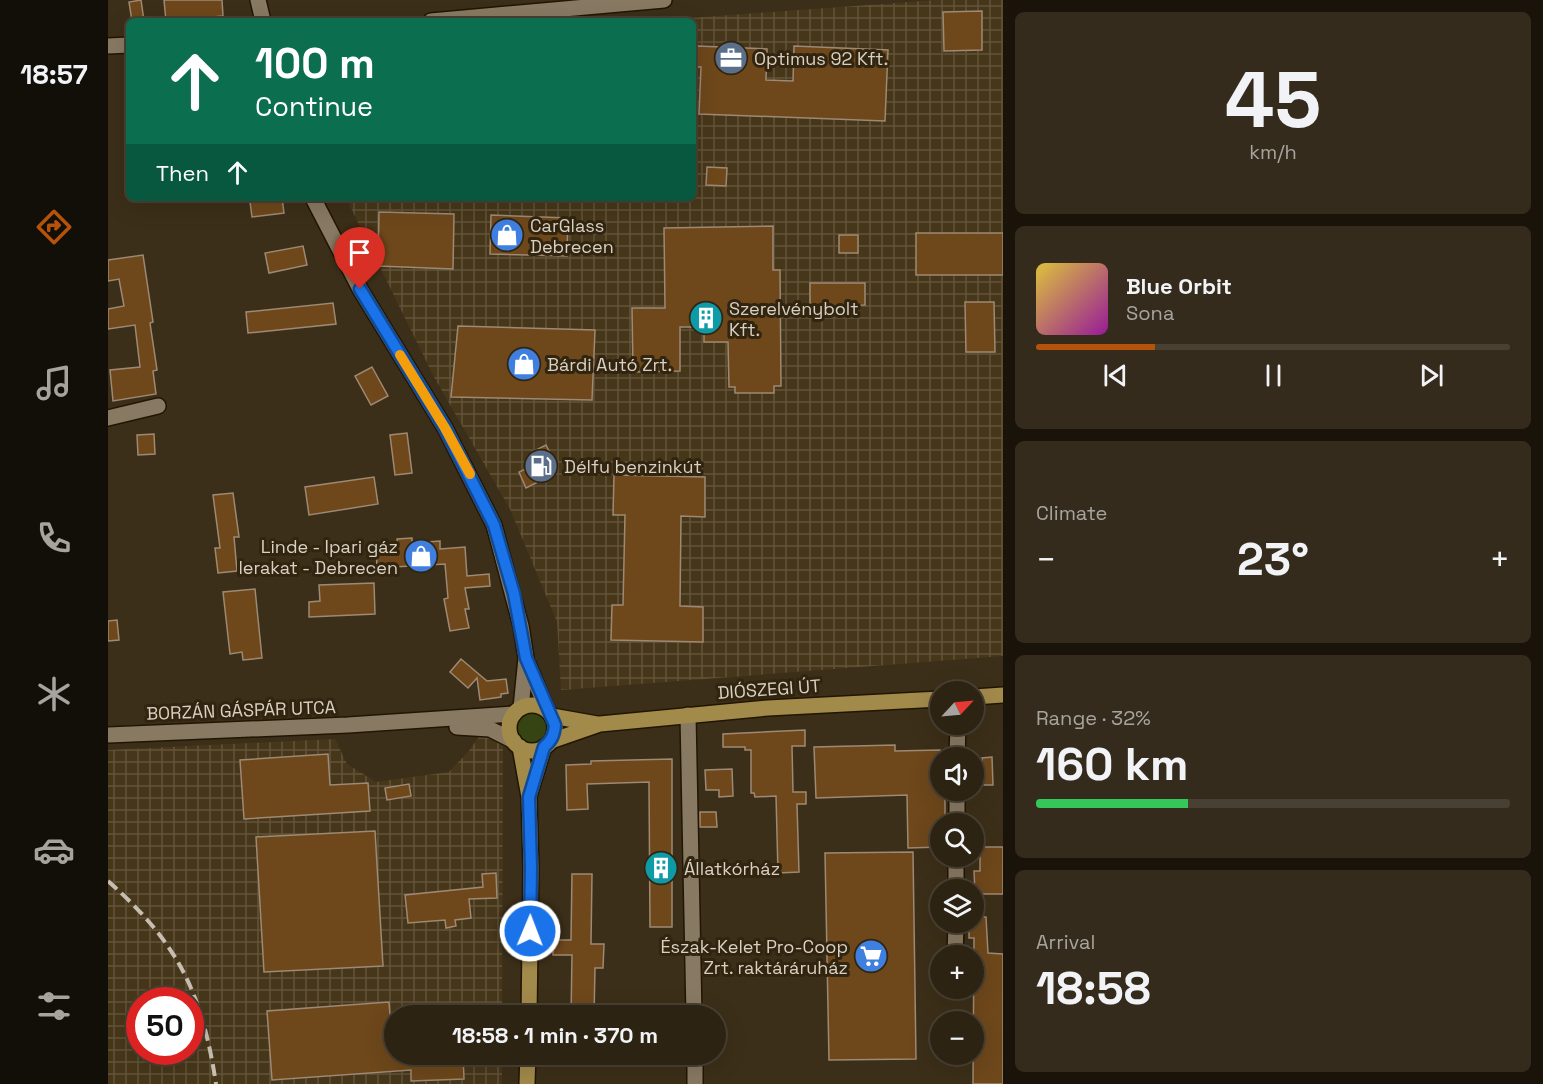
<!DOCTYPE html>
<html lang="en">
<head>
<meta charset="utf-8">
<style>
	:root { --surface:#2d2313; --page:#352b1c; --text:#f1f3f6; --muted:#a7a4a0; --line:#484033; --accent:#b45309 }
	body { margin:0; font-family:"Space Grotesk",sans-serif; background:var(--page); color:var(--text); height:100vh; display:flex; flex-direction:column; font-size:22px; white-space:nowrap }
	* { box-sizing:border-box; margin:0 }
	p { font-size:20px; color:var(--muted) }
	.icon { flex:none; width:33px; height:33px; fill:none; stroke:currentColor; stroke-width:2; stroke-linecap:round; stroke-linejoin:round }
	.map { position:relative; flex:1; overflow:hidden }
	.sheet { display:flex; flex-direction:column; gap:12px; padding:12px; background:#19130a; width:540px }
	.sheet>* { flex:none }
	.top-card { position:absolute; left:18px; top:18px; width:570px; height:183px; border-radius:9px; box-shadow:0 6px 24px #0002,0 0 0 2px var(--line); background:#0b6e4f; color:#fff; overflow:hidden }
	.needle { width:39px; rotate:64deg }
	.buttons { position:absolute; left:822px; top:681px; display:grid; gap:12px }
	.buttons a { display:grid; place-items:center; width:54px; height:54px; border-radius:50%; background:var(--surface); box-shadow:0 6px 24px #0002,0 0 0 2px var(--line); font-size:30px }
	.speed { position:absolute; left:18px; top:987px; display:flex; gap:12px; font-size:30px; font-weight:700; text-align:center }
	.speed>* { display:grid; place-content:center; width:78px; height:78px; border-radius:50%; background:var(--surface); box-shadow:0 6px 24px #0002,0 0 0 2px var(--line); line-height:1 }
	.speed .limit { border:9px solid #d22; background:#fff; color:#111 }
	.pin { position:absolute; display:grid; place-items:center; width:51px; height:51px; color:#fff; margin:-62px -26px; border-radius:50% 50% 50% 0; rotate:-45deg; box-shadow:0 0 6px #0007 }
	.pin .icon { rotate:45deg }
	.me { position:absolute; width:66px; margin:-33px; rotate:1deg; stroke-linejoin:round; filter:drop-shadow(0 0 4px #0008) }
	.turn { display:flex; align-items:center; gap:21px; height:126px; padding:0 30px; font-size:27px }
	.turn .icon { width:78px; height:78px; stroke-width:2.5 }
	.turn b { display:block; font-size:42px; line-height:51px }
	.then { display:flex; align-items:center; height:57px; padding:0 30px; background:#0003; gap:12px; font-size:22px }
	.big { font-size:45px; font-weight:800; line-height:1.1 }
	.sheet .widget { flex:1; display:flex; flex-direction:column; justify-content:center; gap:9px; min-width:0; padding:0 21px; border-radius:9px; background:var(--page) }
	.sheet .dial { align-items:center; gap:0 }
	.dial b { font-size:78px; line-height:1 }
	.song { display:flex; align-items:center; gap:18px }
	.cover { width:72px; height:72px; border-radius:9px; background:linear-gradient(135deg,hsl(50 70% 55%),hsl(300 70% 35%)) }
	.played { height:6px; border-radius:3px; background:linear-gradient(90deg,var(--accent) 25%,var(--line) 25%) }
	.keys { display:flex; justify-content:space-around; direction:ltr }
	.heat { display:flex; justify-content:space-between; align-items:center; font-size:33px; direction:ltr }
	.charge { height:9px; border-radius:4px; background:linear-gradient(90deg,#34c759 32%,var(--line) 0) }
	.trip { position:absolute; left:276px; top:1005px; width:342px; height:60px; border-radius:30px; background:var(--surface); box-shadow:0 6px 24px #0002,0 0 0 2px var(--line); font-weight:800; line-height:60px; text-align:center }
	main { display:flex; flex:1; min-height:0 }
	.tab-bar { display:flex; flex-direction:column; width:108px; justify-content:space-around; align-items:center; background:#120e08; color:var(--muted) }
	.tab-bar .icon { width:42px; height:42px }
	.tab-bar .active { color:var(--accent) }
	.tab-bar b { font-size:27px; color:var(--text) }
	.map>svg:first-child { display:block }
	.industrial { fill:url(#industrial-grid); fill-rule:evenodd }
	.green { fill:#354412 }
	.building { fill:#6e471b; stroke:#9e8974; stroke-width:1.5 }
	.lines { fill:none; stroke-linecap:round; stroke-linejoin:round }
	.minor-casing { stroke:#221603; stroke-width:18 }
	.major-casing { stroke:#221603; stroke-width:18 }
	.minor { stroke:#887962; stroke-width:15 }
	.major { stroke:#a28a4b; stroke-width:15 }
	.rail { stroke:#c7beb1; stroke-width:4; stroke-dasharray:12 6; stroke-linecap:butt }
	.route-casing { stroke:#114b97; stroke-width:15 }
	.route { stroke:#1a73e8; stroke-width:10 }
	.slow { stroke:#f59e0b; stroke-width:10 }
	.labels { text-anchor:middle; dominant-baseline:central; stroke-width:6; stroke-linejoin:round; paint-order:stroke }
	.poi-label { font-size:18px; fill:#d9d0c4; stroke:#31250f; text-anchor:start }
	.street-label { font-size:18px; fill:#d9d0c4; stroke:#31250f }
</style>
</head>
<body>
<main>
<nav class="tab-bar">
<b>18:57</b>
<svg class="icon active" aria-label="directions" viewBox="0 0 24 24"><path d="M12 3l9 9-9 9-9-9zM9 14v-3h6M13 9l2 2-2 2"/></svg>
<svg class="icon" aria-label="music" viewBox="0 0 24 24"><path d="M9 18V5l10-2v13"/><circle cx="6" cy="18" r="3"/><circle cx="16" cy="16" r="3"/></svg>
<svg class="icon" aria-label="phone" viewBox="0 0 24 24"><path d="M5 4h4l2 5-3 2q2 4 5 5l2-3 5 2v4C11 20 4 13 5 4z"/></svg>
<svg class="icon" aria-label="climate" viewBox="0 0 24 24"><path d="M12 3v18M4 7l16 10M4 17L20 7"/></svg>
<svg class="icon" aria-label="car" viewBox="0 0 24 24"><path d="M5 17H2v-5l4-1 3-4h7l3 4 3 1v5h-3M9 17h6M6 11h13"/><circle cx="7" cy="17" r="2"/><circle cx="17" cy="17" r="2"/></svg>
<svg class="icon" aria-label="filters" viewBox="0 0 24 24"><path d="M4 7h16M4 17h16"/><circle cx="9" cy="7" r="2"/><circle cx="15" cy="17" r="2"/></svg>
</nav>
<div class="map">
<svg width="895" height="1084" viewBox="0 0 895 1084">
	<defs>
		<pattern id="industrial-grid" width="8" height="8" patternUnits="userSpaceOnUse" patternTransform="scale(1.5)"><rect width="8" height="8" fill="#47371a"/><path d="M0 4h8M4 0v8" fill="none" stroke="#61533a"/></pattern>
	</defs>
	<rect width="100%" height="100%" fill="#3c2f19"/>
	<g class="industrial">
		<path d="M829 0H895V656L453 690 449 622 402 509 326 377 238 198H585V21H541Z"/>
		<path d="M373 734 395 740 394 1015 286 1016V1054L394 1055V1084H0V750L227 739 239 764 268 782 341 772 360 752ZM32 1000H82V1052H32Z"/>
	</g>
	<circle class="green" cx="424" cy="728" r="15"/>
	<g class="building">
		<path d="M33 0 36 21H24L21 2Z"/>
		<path d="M56 0H114L115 16 58 21Z"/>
		<path d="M874 11V50L836 51 835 12Z"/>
		<path d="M589 46 659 49 658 80 685 81 686 46 780 50 777 121 591 114 593 67H588Z"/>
		<path d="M599 167 619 168 618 186 598 185Z"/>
		<path d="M148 198H174L176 213 144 217 142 202 148 201Z"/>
		<path d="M271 212 346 214 345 269 270 266Z"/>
		<path d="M383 215 460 218 459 256 382 254Z"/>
		<path d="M665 226V270H672L673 386H666V393H627V387H621L620 342H596V327H572V371L525 372 524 308H557L556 228Z"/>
		<rect x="808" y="233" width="87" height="42"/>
		<rect x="731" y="235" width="19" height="18"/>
		<path d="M195 246 199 265 161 273 157 253Z"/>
		<path d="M35 255 45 322 42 323 49 370 45 371 48 394 5 401 2 370 32 367 27 325 0 329V309L16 306 11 279 0 281V260Z"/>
		<path d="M702 283H757V305L702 306Z"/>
		<path d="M857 302H886L887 352H858Z"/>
		<path d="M225 303 228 324 140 333 138 312Z"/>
		<path d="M350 326 487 330 484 400 343 397Z"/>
		<path d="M264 367 280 396 263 405 247 376Z"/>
		<path d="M299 433 304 473 287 475 282 435Z"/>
		<path d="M46 434 47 454 30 455 29 435Z"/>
		<path d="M438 445 447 463 433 470 424 452Z"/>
		<path d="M424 466 432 481 418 488 411 472Z"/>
		<path d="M506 475 597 477V517L573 516 572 606 595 607V642L503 640 504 605H515L517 515H505Z"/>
		<path d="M266 477 270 504 201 515 197 487Z"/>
		<path d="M125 493 131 537H126L129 571 110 573 107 548H112L105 495Z"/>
		<path d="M304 538V543L332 541V549L357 547 359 576 381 574 382 586 357 588 361 609H357L361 628 342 631 336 599 340 598 337 564 269 568 268 546 290 545 289 539Z"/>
		<path d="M266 583 267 614 201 617V602L212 601 211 585Z"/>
		<path d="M147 589 154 658 135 660 134 652 122 654 115 592Z"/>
		<path d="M9 620 11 640 0 641V621Z"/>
		<path d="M353 659 379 681 398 679 400 693 393 694V697L372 700 369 678 360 688 342 672Z"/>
		<path d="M697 730V746H684L685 792H698V804H689L691 872 670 873 668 796 647 797 646 793H643V750H637V747H615V734Z"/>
		<path d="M787 745V751L832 750V790H837V824H832V847L800 848 799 795 708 798 706 747Z"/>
		<path d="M220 754 222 785 260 783 262 811 136 819 132 760Z"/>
		<path d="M884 757 885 785H875L874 758Z"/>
		<path d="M564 759V927H542L541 782 479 784 480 809 459 810 458 765 483 764V761Z"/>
		<path d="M624 769 625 796 611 797V790H598L597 770Z"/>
		<path d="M301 784 303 796 279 800 277 788Z"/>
		<path d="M592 812H608L609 827H592Z"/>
		<path d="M267 831 275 966 156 972 148 837Z"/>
		<path d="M872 847H895V894H867L866 871H872Z"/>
		<path d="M805 852 808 1059 721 1060 717 853Z"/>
		<path d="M388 873 389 898 361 899 363 918 347 920 348 926 338 928 337 920 300 923 297 895 375 887 374 874Z"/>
		<path d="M464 874H484L483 944H496L495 968H487L486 1016H463L464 955H445V940H463Z"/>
		<path d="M866 917H878L880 953 895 954V1084H865L866 938H861V922H866Z"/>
		<path d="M281 1002 285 1054H355L356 1079 303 1081V1070L164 1080 159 1011Z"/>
	</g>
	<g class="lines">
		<g class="minor-casing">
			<g id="minor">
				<path d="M150 0 155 21"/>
				<path d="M323 21 556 0"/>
				<path d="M0 46 21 45"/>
				<path d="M205 198 252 289 337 428 386 525 413 626 418 658 413 708"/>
				<path d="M0 418 50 406"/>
				<path d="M420 664 439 710"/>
				<path d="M580 715 586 1016"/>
				<path d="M349 727 382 729 406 741"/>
				<path d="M0 735 240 725 406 714"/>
				<path d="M849 758 850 724"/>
				<path d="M849 824V790"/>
				<path d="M848 890V856"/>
				<path d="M847 956 848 922"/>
				<path d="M587 1054V1084"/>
			</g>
		</g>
		<g class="major-casing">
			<g id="major">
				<path d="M866 697 895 695"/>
				<circle cx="424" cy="728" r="23"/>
				<path d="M444 716 489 724"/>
				<path d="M443 741 492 724 660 708 832 699"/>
				<path d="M412 747 421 797 423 868 421 1016"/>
				<path d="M422 793 436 747"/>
				<path d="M419 1084 420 1054"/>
			</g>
		</g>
		<use href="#minor" class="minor"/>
		<use href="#major" class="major"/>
		<path class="rail" d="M0 881C70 943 94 992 108 1084"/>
	</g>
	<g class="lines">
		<g class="route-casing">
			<path id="route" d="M252 289 337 428 386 525 406 594 418 658 447 725C446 735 444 740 436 747L421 797 423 868 422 931"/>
		</g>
		<use href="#route" class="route"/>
		<path class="slow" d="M292 355 337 428 362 474"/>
	</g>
	<defs>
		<g id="office-disc" transform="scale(1.725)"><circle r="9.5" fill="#5c6f8a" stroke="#31250f"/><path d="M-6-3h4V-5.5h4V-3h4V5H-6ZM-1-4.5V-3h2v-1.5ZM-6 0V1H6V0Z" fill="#fff"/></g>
		<g id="shop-disc" transform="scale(1.725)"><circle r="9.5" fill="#3f7fe0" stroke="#31250f"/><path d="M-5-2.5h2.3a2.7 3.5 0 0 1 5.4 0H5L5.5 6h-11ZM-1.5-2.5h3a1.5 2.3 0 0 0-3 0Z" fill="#fff"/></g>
		<g id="building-disc" transform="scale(1.725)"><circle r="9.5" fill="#0f9aa8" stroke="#31250f"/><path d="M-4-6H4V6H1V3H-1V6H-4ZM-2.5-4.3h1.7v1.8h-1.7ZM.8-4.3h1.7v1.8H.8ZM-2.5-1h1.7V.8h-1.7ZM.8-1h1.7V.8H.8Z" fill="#fff"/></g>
		<g id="fuel-disc" transform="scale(1.725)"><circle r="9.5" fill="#5c6f8a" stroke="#31250f"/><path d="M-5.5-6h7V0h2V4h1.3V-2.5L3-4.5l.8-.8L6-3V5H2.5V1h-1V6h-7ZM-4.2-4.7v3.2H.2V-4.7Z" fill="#fff"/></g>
		<g id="supermarket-disc" transform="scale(1.725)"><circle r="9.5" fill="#3f7fe0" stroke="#31250f"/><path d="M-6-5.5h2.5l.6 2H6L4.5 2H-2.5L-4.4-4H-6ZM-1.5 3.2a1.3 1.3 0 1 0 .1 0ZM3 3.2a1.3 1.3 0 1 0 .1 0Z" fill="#fff"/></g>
	</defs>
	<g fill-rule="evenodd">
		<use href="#office-disc" x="623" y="58"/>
		<use href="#shop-disc" x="399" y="235"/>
		<use href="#building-disc" x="598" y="318"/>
		<use href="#shop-disc" x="416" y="364"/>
		<use href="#fuel-disc" x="433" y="466"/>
		<use href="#shop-disc" x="313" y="556"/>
		<use href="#building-disc" x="553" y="868"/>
		<use href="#supermarket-disc" x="763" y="956"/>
	</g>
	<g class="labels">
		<g class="poi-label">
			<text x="646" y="58">Optimus 92 Kft.</text>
			<text x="422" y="225">CarGlass<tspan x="422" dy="21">Debrecen</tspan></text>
			<text x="621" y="308">Szerelvénybolt<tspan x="621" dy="21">Kft.</tspan></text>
			<text x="439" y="364">Bárdi Autó Zrt.</text>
			<text x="456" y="466">Délfu benzinkút</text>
			<text x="290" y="546" text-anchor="end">Linde - Ipari gáz<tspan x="290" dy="21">lerakat - Debrecen</tspan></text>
			<text x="576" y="868">Állatkórház</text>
			<text x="740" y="946" text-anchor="end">Észak-Kelet Pro-Coop<tspan x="740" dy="21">Zrt. raktáráruház</tspan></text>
		</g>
		<g class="street-label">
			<text transform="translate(661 689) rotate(-4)">DIÓSZEGI ÚT</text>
			<text transform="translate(133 710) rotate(-2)">BORZÁN GÁSPÁR UTCA</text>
		</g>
	</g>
</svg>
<div class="buttons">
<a><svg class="needle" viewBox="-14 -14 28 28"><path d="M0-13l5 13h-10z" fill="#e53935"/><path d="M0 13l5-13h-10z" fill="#a7a4a0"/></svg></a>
<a><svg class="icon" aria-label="sound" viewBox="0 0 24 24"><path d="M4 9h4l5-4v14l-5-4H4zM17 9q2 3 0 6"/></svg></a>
<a><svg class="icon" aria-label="search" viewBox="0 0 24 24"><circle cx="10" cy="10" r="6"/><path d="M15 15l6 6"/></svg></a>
<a><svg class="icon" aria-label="layers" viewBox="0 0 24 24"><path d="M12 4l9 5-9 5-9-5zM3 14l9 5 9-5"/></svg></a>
<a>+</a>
<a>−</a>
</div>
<div class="speed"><div class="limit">50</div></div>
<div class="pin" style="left:252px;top:289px;background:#d93025"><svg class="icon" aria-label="arrive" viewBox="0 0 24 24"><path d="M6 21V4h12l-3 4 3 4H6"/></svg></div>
<svg class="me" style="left:422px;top:931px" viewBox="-20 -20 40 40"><circle r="17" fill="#1a73e8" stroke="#fff" stroke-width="3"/><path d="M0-11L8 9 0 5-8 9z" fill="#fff"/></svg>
<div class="trip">18:58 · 1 min · 370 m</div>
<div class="top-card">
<div class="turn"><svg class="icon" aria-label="ahead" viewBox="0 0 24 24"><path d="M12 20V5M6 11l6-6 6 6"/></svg><div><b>100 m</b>Continue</div></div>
<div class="then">Then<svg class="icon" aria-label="ahead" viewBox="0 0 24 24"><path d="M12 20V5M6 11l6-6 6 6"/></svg></div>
</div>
</div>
<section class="sheet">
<div class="widget dial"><b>45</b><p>km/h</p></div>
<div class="widget">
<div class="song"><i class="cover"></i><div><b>Blue Orbit</b><p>Sona</p></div></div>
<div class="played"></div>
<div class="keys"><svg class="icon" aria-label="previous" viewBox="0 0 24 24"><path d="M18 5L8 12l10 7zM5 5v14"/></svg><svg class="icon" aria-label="pause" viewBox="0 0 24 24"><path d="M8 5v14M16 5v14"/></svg><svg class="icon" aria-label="next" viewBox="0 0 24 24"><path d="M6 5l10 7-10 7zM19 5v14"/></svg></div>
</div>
<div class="widget"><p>Climate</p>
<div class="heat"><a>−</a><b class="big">23°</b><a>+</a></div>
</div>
<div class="widget"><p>Range · 32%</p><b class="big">160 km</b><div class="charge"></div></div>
<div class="widget"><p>Arrival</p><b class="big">18:58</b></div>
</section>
</main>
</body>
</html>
